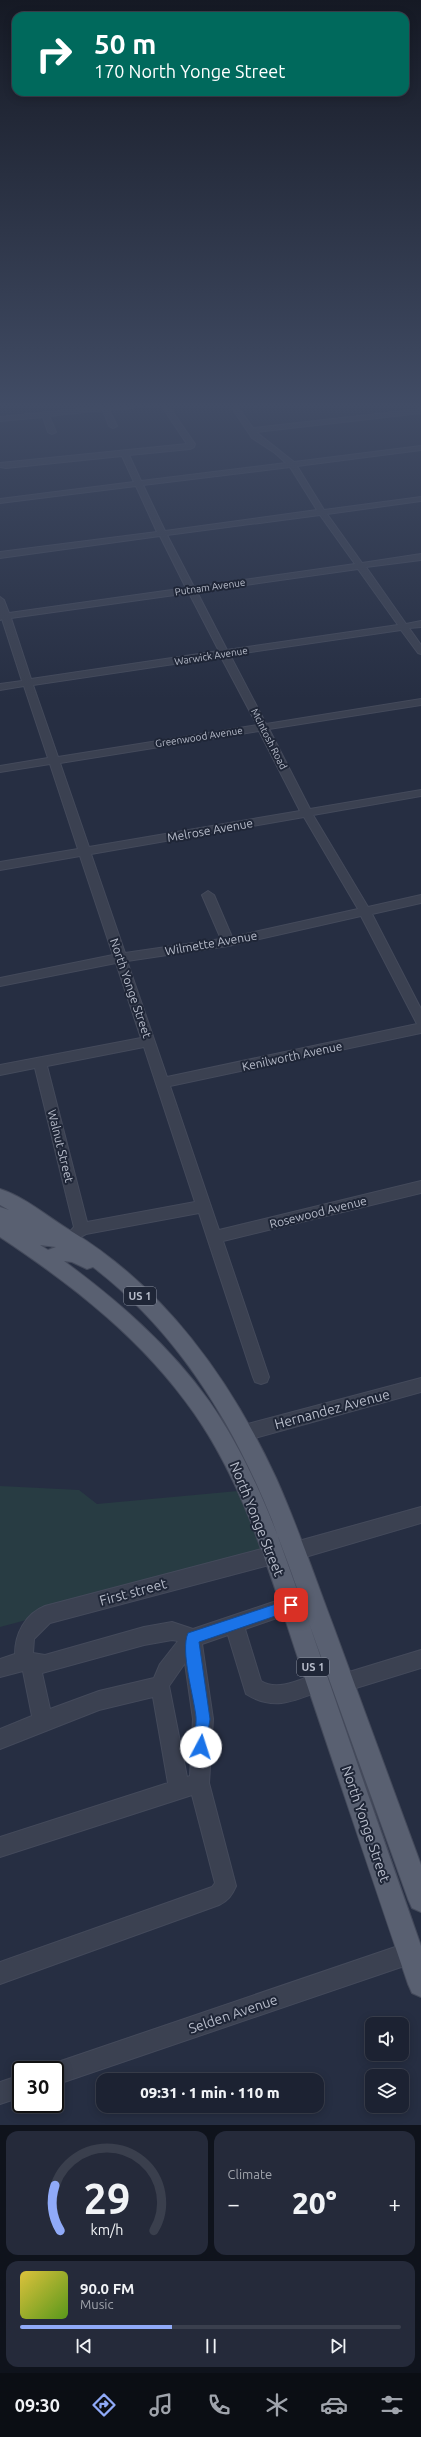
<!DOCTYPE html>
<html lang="en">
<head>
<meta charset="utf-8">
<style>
	:root { --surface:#1c2232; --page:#252a3a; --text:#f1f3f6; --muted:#a0a4ac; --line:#3a3f4d; --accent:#90aaf8 }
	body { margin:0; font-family:Ubuntu,sans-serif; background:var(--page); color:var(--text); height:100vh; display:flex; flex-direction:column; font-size:15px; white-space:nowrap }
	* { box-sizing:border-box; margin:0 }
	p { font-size:13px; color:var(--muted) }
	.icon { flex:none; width:22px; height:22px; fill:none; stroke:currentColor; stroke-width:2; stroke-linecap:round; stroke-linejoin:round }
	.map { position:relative; height:2125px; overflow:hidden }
	.side { display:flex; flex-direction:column; gap:6px; padding:6px; background:#0f131c; flex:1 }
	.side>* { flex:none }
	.guide { position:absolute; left:12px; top:12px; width:397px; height:84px; border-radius:12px; box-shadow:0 2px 10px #0003,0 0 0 1px var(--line); background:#00695c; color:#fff; overflow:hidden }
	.tools { position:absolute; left:365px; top:2017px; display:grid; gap:8px }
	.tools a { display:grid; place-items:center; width:44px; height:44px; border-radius:8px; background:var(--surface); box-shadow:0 2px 10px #0003,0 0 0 1px var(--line); font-size:20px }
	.speed { position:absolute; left:12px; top:2061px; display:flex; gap:8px; font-size:20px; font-weight:700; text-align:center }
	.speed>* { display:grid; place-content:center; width:52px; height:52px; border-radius:50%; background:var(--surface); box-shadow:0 2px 10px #0003,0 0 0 1px var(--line); line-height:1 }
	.speed .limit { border:2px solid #111; border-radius:6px; background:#fff; color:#111 }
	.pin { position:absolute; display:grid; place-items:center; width:34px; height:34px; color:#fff; margin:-17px; border-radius:8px; box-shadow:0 2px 6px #0006 }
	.me { position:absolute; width:44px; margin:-22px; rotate:5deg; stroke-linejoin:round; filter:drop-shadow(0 0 3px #0008) }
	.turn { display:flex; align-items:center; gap:14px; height:84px; padding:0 16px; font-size:18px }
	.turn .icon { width:52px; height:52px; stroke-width:2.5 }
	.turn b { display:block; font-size:28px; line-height:34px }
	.big { font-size:30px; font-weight:800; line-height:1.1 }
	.side .tile { flex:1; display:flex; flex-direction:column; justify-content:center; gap:6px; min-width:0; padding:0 14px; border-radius:12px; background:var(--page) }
	.side .dial { align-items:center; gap:0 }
	.dial svg { height:104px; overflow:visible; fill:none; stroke:var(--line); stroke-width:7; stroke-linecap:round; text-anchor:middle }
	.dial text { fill:var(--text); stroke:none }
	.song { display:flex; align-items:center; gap:12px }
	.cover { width:48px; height:48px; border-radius:6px; background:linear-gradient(135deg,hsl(50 70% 55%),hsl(90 70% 35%)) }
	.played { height:4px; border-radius:2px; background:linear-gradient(90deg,var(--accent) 40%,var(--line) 40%) }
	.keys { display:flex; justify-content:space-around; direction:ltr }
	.heat { display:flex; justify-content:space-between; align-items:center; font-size:22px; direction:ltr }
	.side .tiles { flex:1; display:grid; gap:6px; grid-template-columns:1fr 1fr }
	.tile:last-child { grid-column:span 2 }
	.trip { position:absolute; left:96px; top:2073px; width:228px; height:40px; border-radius:12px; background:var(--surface); box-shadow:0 2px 10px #0003,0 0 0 1px var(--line); font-weight:800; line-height:40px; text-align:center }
	.dock { display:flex; height:64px; justify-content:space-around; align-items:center; background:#0b0e14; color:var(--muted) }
	.dock .icon { width:28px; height:28px }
	.dock .current { color:var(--accent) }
	.dock b { font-size:18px; color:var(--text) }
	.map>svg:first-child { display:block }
	.green { fill:#283c43 }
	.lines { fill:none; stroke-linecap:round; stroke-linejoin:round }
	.minor-casing { stroke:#444a5b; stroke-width:2 }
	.major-casing { stroke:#444a5b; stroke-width:2 }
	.minor { fill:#3b4151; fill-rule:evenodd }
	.major { fill:#596071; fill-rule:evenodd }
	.route { fill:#1a73e8; stroke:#114b97 }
	.labels { text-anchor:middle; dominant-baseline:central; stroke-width:4; stroke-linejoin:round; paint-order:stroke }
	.far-street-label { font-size:10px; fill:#b8bdcb; stroke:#1f2637 }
	.shield { fill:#1f2637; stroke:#8a909f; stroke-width:1 }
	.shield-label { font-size:11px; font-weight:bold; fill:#b8bdcb }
	.street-label { font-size:12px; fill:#b8bdcb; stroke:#1f2637 }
	.near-street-label { font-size:14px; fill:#b8bdcb; stroke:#1f2637 }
</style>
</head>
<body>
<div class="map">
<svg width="421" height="2125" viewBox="0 0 421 2125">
	<rect width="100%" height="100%" fill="#262e42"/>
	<path class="green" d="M0 1486 79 1490 97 1504 238 1491 250 1511 267 1556 0 1627Z"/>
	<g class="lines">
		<g class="minor-casing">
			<g id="minor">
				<path d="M147 402H224L221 404 168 405 195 444 194 447 190 449 129 455 141 481 286 463 275 453 252 438 228 402H234L253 428 421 409V413L256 432 294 462 421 446V450L297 466 324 510 421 497V501L327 514 362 563 421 554V560L366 567 406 624 421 621V627L409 628 421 645V654L418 653 401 630 230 655 266 724 421 699V705L269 729 310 809 421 790V796L313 815 368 907 421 895V903L372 914 421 1009V1033L170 1086 219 1230 421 1181V1193L223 1241 269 1377 267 1382 261 1384 255 1382 253 1377 199 1213 86 1234 75 1240 70 1238 68 1234 74 1227 35 1068 0 1075V1065L141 1038 116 963 0 986V978L113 955 80 856 0 870V862L78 849 50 764 0 772V766L48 758 24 686 0 690V684L22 681 2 619 0 620V597L4 600 9 613 186 588 160 536 0 558V552L157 532 136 486 0 503V499L134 482 122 456 6 468 0 467V463L187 444 161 405 109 410 117 426 113 428 109 426 103 410 49 416 56 432 52 434 48 432 43 417 0 421V417ZM290 467 317 510 165 531 143 485ZM320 515 355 564 194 587 167 535ZM358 569 398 625 227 650 197 592ZM189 593 219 651 31 679 11 618ZM221 657 257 725 58 757 33 685ZM259 731 300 811 89 847 60 763ZM304 817 358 909 232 937 214 895 208 891 202 895 221 939 125 953 91 854ZM361 916 417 1024 167 1077 127 961 228 946ZM144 1047 195 1202 87 1222 47 1066Z"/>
				<path d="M421 1378V1392L244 1441 238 1438 236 1433 238 1428 244 1425Z"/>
				<path d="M421 1507V1523L295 1560 289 1557 286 1551 289 1545 295 1542Z"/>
				<path d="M273 1546 279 1549 282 1555 279 1561 273 1564 50 1623 34 1639 33 1653 45 1655 144 1627 172 1622 193 1629 291 1596 297 1599 300 1605 297 1611 245 1629 261 1681C278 1692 301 1679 318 1673L325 1675 327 1682 325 1689C296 1700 275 1712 246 1694L228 1635 202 1644 213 1719 209 1783 236 1886C232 1895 228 1901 219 1905L0 1984V1962L212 1887 215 1883 192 1795 0 1857V1837L168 1783 153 1697 99 1710 0 1749V1729L32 1716 23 1671 0 1677V1659L15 1654C15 1634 25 1614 45 1606ZM172 1640 178 1641 160 1664 154 1678 99 1691 50 1709 42 1673 144 1645ZM185 1663 193 1719 190 1776 187 1777 169 1686Z"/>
				<path d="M421 1650V1668L343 1692 336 1690 334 1683 336 1676Z"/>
				<path d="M410 1942 417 1946 421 1953 417 1960 410 1964 55 2085V2070H46L47 2066 55 2063Z"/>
				<path d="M21 2075V2097L0 2104V2082Z"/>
			</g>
		</g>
		<g class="major-casing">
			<path id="major" d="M0 1189C25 1197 48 1217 71 1231 164 1287 231 1380 276 1478 298 1527 315 1578 334 1628 363 1707 392 1786 421 1865V1912L412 1908 408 1899 272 1520C233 1423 177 1331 93 1267L87 1269 72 1262 64 1261C118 1301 169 1345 209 1401 262 1477 291 1571 321 1658 354 1754 387 1850 421 1946V1997L412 1993 408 1984C372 1879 337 1773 301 1667 272 1581 247 1489 194 1413 143 1340 74 1286 0 1237V1207L9 1210 0 1205ZM40 1245 56 1247 48 1250Z"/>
		</g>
		<use href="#minor" class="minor"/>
		<use href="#major" class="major"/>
	</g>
	<linearGradient id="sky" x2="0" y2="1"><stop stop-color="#151924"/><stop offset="0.58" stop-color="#414c65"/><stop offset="1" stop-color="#414c65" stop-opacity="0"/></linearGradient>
	<rect width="421" height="699" fill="url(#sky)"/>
	<path class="route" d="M291 1599 296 1601 298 1605 296 1609 199 1642 210 1719 205 1752 201 1754 196 1752C191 1741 197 1729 196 1717 194 1697 180 1651 188 1633Z"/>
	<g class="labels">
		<g class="far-street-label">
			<text transform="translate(210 587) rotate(-8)">Putnam Avenue</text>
			<text transform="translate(211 656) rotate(-9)">Warwick Avenue</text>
			<text transform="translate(199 737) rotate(-9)">Greenwood Avenue</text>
			<text transform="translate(269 739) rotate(63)">McIntosh Road</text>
		</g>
		<g class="shield">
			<rect x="124" y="1287" width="32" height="18" rx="3"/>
			<rect x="297" y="1658" width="32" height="18" rx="3"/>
		</g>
		<g class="shield-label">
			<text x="140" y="1296">US 1</text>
			<text x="313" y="1667">US 1</text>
		</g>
		<g class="street-label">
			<text transform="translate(210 830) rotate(-10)">Melrose Avenue</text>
			<text transform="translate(211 943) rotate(-10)">Wilmette Avenue</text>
			<text transform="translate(131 988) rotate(71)">North Yonge Street</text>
			<text transform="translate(292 1056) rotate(-12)">Kenilworth Avenue</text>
			<text transform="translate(61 1146) rotate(76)">Walnut Street</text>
			<text transform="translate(318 1212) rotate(-14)">Rosewood Avenue</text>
		</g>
		<g class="near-street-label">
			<text transform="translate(332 1409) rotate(-15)">Hernandez Avenue</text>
			<text transform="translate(257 1519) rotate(68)">North Yonge Street</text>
			<text transform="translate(133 1592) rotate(-15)">First street</text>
			<text transform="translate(366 1824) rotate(71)">North Yonge Street</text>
			<text transform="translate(233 2014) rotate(-19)">Selden Avenue</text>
		</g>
	</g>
</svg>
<div class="tools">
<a><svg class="icon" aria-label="sound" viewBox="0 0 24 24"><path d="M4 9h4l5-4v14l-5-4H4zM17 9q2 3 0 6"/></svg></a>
<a><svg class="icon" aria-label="layers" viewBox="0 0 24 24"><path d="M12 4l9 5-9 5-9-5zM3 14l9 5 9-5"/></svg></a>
</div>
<div class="speed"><div class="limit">30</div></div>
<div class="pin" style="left:291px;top:1605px;background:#d93025"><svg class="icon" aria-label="arrive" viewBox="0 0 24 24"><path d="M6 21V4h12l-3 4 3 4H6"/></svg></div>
<svg class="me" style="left:201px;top:1747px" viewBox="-20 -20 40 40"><circle r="19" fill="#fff"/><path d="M0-13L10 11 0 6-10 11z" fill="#1a73e8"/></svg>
<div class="trip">09:31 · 1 min · 110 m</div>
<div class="guide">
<div class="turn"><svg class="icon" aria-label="right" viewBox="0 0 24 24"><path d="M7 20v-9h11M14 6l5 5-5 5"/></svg><div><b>50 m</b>170 North Yonge Street</div></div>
</div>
</div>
<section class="side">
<div class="tiles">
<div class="tile dial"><svg viewBox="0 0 100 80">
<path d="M14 69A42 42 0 1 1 86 69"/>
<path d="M14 69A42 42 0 0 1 10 34" stroke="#90aaf8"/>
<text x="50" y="56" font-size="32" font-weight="700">29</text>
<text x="50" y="72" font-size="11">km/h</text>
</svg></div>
<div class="tile"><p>Climate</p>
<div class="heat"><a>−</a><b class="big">20°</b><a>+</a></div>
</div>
<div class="tile">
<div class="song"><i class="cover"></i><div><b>90.0 FM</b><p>Music</p></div></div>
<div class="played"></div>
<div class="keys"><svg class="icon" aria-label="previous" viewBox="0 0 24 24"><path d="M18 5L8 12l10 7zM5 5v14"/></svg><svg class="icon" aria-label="pause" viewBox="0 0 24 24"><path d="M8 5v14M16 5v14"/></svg><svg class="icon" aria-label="next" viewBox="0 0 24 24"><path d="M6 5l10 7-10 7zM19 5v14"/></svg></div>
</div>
</div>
</section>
<nav class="dock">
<b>09:30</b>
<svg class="icon current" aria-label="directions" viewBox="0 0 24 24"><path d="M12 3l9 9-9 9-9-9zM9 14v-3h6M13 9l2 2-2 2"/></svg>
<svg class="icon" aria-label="music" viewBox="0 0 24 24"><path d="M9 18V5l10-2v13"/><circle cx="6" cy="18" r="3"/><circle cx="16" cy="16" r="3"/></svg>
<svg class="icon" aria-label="phone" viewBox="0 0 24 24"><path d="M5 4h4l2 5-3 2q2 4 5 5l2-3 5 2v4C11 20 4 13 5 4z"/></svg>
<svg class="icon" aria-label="climate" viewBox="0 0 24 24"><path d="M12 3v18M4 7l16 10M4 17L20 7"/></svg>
<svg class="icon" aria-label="car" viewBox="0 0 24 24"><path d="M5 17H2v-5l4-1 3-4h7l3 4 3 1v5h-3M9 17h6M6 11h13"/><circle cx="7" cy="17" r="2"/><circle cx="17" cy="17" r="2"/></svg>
<svg class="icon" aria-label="filters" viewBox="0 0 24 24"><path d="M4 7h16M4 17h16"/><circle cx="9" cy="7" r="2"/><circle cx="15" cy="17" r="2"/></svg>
</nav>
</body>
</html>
